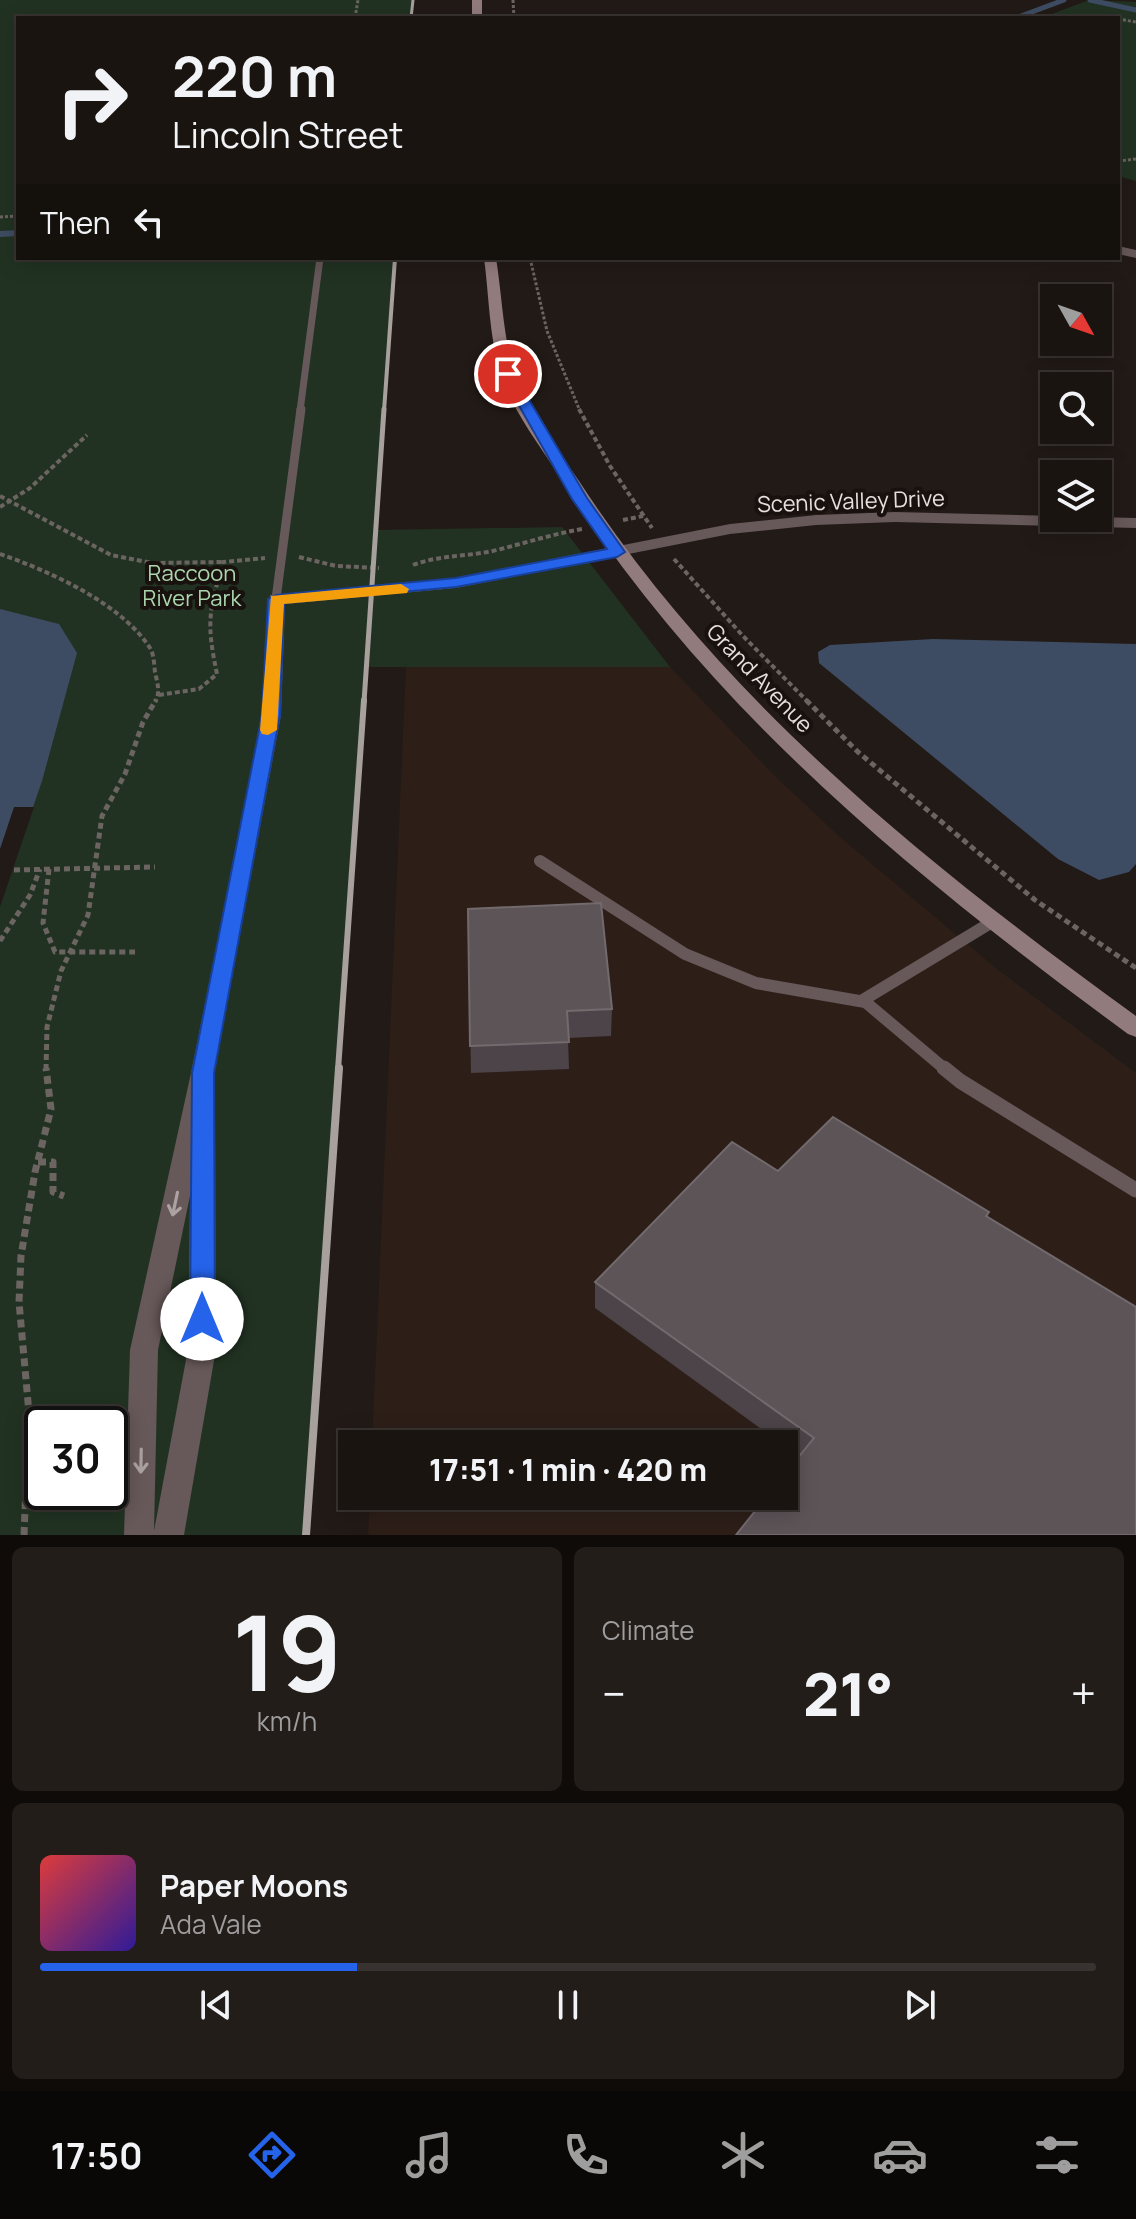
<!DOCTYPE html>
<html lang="en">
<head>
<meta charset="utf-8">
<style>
	:root { --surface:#1a1410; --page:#231d19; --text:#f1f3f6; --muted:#9f9e9f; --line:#383330; --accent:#2563eb }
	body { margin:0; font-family:Manrope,sans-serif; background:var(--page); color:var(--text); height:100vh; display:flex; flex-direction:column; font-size:30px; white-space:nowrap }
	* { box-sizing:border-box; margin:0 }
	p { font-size:26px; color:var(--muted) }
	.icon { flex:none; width:44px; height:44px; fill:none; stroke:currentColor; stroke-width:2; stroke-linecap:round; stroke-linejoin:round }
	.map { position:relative; height:1535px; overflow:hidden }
	.drawer { display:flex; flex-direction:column; gap:12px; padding:12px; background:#0e0b09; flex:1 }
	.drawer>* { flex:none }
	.hud { position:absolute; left:16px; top:16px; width:1104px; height:244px; border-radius:0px; box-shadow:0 4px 20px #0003,0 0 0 2px var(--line); background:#1a1410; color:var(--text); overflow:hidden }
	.needle { width:52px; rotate:130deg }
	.tools { position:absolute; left:1040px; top:284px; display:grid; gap:16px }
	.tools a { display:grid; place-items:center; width:72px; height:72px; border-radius:0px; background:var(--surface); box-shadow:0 4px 20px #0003,0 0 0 2px var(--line); font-size:40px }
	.speed { position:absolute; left:24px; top:1406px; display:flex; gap:16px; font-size:40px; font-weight:700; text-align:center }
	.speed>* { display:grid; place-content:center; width:104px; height:104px; border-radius:50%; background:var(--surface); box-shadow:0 4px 20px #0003,0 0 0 2px var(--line); line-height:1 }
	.speed .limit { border:4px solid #111; border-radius:12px; background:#fff; color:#111 }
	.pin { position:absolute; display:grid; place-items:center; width:68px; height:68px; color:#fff; margin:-34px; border:4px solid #fff; border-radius:50%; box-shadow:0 2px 8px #0007 }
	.me { position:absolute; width:88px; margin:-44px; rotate:0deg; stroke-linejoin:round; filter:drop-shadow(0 0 6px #0008) }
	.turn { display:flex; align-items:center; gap:28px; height:168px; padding:0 24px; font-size:36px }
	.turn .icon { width:104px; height:104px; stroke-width:2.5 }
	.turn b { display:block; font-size:56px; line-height:68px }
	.then { display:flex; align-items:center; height:76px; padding:0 24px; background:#0003; gap:16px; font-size:30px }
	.big { font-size:60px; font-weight:800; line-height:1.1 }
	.drawer .tile { flex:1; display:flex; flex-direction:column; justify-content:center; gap:12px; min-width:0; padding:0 28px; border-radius:12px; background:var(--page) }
	.drawer .dial { align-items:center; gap:0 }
	.dial b { font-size:104px; line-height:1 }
	.song { display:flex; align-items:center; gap:24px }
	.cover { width:96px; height:96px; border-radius:12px; background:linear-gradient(135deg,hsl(0 70% 55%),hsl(250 70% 35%)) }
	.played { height:8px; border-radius:4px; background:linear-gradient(90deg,var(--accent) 30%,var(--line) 30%) }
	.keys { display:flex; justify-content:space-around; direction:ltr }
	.heat { display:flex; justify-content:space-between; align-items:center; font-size:44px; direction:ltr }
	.drawer .tiles { flex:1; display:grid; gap:12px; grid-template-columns:1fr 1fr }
	.tile:last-child { grid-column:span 2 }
	.trip { position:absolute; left:338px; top:1430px; width:460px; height:80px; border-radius:0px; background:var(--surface); box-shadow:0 4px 20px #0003,0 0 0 2px var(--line); font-weight:800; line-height:80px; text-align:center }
	.menu { display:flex; height:128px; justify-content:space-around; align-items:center; background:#0a0806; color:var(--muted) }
	.menu .icon { width:56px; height:56px }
	.menu .selected { color:var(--accent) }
	.menu b { font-size:36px; color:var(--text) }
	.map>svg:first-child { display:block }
	.built { fill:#2d1e18 }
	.green { fill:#213222; fill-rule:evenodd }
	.water { fill:#3e4c63 }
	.pier { fill:#221a16 }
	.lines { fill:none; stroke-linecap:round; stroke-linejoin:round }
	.stream-far1 { stroke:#3e4c63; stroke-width:5 }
	.stream { stroke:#3e4c63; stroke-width:6 }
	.path-far3 { stroke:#6b6461; stroke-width:3; stroke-dasharray:3 2; stroke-linecap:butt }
	.path-far2 { stroke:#6b6461; stroke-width:4; stroke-dasharray:5 3; stroke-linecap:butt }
	.path-far1 { stroke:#6b6461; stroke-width:5; stroke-dasharray:6 4; stroke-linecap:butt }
	.path { stroke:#6b6461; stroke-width:7; stroke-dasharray:8 5; stroke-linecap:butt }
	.lane-far3 { stroke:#675859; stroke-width:7 }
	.lane-far2 { stroke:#675859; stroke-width:9 }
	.lane-far1 { stroke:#675859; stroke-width:12 }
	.lane { stroke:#675859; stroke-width:15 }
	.street { fill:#675859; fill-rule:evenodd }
	.secondary { fill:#927b7c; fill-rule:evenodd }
	.rail-far4 { stroke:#a7a09d; stroke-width:3 }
	.rail-far3 { stroke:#a7a09d; stroke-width:4 }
	.rail-far2 { stroke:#a7a09d; stroke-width:5 }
	.rail-far1 { stroke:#a7a09d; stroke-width:6 }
	.rail { stroke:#a7a09d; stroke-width:8 }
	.wall { fill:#4c4448 }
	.building { fill:#5d5458; stroke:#726a6d; stroke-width:2 }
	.oneway { stroke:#aca2a2 }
	.route { fill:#2563eb; stroke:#184099; stroke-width:2 }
	.slow { fill:#f59e0b }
	.labels { text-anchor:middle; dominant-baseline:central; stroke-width:8; stroke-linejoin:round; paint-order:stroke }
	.street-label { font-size:22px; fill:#e5dfdd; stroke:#19110e }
	.park-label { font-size:22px; fill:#abd7af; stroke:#19110e }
</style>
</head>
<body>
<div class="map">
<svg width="1136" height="1535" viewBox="0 0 1136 1535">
	<rect width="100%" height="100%" fill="#221a16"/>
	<path class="built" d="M406 666 670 667 776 777 841 838 997 969 1136 1073V1535H368L370 1496H784V1444H372Z"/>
	<g class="green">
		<path d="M0 0H413L411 18H18V258H395L377 530 562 527 670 667H367L306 1535H0ZM42 1424H110V1492H42Z"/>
		<path d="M1089 0 1136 2V181L1118 176V18H1041Z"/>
	</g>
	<g class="water">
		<path d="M0 609 59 624 77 653 42 781 0 903Z"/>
		<path d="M933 639 1136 644V864L1129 872 1099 880 1058 859 819 663 818 652 830 645Z"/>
	</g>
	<path class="pier" d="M14 807H34L0 907V849Z"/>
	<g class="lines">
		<g class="stream-far1">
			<path d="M1090 0 1136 10"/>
			<path d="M1016 18 1064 0"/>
		</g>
		<path class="stream" d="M0 234 18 233"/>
		<g class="path-far3">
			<path d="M513 0 514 18"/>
			<path d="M355 18 358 0"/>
			<path d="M1118 19 1136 22"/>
			<path d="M1118 161 1136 159"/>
			<path d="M0 217 18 216"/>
			<path d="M530 258 547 331 580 411"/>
		</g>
		<g class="path-far2">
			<path d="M579 409 610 466 652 528"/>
			<path d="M0 496 111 555 152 563 223 562"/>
			<path d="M0 507 30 488 87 435"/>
			<path d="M623 520 643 516"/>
			<path d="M0 554C49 571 121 603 150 648 154 654 154 664 155 672 157 682 161 692 155 702"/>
			<path d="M299 557 336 566 379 568"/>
			<path d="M674 559 743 636 808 702"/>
			<path d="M413 565C442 554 472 557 501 549 528 542 554 534 582 529"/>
			<path d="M159 695 199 689 217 674C206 622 209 612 223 562L265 558"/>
		</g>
		<g class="path-far1">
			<path d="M806 700 858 752 1035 900 1136 968"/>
			<path d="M49 869 43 923 55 952H135"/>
			<path d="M14 870 155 867"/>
			<path d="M0 941 30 895 40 869"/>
			<path d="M46 1070 47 1027 61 971 88 915 102 816 125 774 143 722 156 700"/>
		</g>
		<g class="path">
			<path d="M38 1162H53V1192L64 1196"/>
			<path d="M24 1535 29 1413 19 1302 21 1256 35 1172 51 1109 46 1068"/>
		</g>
		<path class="lane-far3" d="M300 411 320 258"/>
		<path class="lane-far2" d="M276 599 301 409"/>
		<g class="lane-far1">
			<path d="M540 861 685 954 756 983 865 1002"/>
			<path d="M946 1070 863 1000 992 922"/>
		</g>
		<path class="lane" d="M944 1068 960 1081 1136 1190"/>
		<g class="street">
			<path d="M1118 246 1136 250V258L1118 254Z"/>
			<path d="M895 512 1136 518V528L895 522 816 525 730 534 456 588 285 604 281 715 208 1105 215 1113 216 1349 184 1535H124L130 1350 191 1073 249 785 261 715 270 595 456 578 730 524 816 515ZM190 1196 188 1349 154 1531 158 1350Z"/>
		</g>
		<g class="secondary">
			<rect x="472" y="0" width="10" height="18"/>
			<path d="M484 258H496C502 295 503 336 514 372 526 410 557 448 579 481 722 701 926 864 1136 1016V1037L1128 1034C916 878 710 711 567 487 546 454 511 410 500 372 489 336 489 295 484 258Z"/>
		</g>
		<path class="rail-far4" d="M411 18 413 0"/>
		<path class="rail-far3" d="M384 411 395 258"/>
		<path class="rail-far2" d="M364 702 384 409"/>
		<path class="rail-far1" d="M338 1070 364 700"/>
		<path class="rail" d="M306 1535 339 1068"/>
	</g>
	<g class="wall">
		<path d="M468 909 612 1009 611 1036 568 1038 569 1069 471 1073Z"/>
		<path d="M778 1171 989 1212 988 1217 799 1456 784 1445V1444H782L595 1308V1282Z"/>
	</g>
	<g class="building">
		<path d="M601 903 612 1009 567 1011 569 1042 470 1046 468 909Z"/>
		<path d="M833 1117 989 1212 986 1216 1136 1307V1535H736L767 1496H784V1475L814 1438 595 1282 732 1142 778 1171Z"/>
	</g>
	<defs><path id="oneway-shaft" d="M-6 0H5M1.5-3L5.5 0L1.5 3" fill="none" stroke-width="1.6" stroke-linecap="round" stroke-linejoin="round" transform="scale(2)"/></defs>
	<g class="oneway">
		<use href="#oneway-shaft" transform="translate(175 1204) rotate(102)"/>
		<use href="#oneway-shaft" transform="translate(141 1461) rotate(91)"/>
	</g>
	<path class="route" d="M503 371 514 374 587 498 625 552 617 557 456 587 284 603 280 715 214 1073 215 1319 211 1326 202 1330 193 1326 190 1319 192 1073 262 715 268 599 276 595 456 578 607 549 572 499 501 374Z"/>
	<path class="slow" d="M401 584 409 589 407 593 284 604 277 730 268 735 262 734 260 730 271 596Z"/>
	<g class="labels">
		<g class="street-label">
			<text transform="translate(851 501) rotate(-2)">Scenic Valley Drive</text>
			<text transform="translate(760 678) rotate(46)">Grand Avenue</text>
		</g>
		<g class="park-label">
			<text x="192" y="573">Raccoon<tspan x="192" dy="25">River Park</tspan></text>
		</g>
	</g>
</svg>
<div class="tools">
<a><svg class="needle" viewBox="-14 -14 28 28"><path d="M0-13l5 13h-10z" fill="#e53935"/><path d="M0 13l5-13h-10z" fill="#9f9e9f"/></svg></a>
<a><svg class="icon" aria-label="search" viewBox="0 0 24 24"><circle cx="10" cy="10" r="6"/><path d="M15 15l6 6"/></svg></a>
<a><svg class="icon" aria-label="layers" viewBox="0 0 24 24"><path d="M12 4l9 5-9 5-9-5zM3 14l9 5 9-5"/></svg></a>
</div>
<div class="speed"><div class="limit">30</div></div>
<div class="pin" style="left:508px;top:374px;background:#d93025"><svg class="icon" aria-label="arrive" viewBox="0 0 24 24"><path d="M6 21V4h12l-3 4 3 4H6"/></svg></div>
<svg class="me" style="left:202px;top:1319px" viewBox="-20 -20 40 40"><circle r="19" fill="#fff"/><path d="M0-13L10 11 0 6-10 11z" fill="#2563eb"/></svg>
<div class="trip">17:51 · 1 min · 420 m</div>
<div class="hud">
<div class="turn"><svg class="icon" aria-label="right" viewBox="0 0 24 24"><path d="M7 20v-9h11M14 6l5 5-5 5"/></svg><div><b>220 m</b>Lincoln Street</div></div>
<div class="then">Then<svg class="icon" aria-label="left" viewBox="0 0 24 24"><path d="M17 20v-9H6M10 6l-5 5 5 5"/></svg></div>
</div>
</div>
<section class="drawer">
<div class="tiles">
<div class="tile dial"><b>19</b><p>km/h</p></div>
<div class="tile"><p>Climate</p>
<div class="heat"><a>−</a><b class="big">21°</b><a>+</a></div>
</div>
<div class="tile">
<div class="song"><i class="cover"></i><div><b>Paper Moons</b><p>Ada Vale</p></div></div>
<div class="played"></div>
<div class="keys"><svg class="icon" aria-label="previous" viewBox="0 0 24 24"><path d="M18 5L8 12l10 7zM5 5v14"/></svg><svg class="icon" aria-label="pause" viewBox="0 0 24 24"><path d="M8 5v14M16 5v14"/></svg><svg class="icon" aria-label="next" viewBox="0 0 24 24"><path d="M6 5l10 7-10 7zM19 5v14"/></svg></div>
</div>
</div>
</section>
<nav class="menu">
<b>17:50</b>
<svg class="icon selected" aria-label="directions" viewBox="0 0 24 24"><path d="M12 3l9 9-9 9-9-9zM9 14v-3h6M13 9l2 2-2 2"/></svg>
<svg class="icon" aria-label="music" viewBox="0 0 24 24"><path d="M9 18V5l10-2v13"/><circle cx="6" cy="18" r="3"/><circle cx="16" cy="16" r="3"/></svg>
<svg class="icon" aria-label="phone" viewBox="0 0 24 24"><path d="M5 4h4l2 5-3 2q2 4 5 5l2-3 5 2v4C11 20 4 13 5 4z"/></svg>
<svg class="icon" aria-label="climate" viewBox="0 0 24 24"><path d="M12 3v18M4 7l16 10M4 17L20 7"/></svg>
<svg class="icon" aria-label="car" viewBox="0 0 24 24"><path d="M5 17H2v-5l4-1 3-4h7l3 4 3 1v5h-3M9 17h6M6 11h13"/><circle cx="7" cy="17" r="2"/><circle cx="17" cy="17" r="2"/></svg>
<svg class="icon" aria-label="filters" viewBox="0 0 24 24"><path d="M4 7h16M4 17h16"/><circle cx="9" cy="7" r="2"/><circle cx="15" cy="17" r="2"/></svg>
</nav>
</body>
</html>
